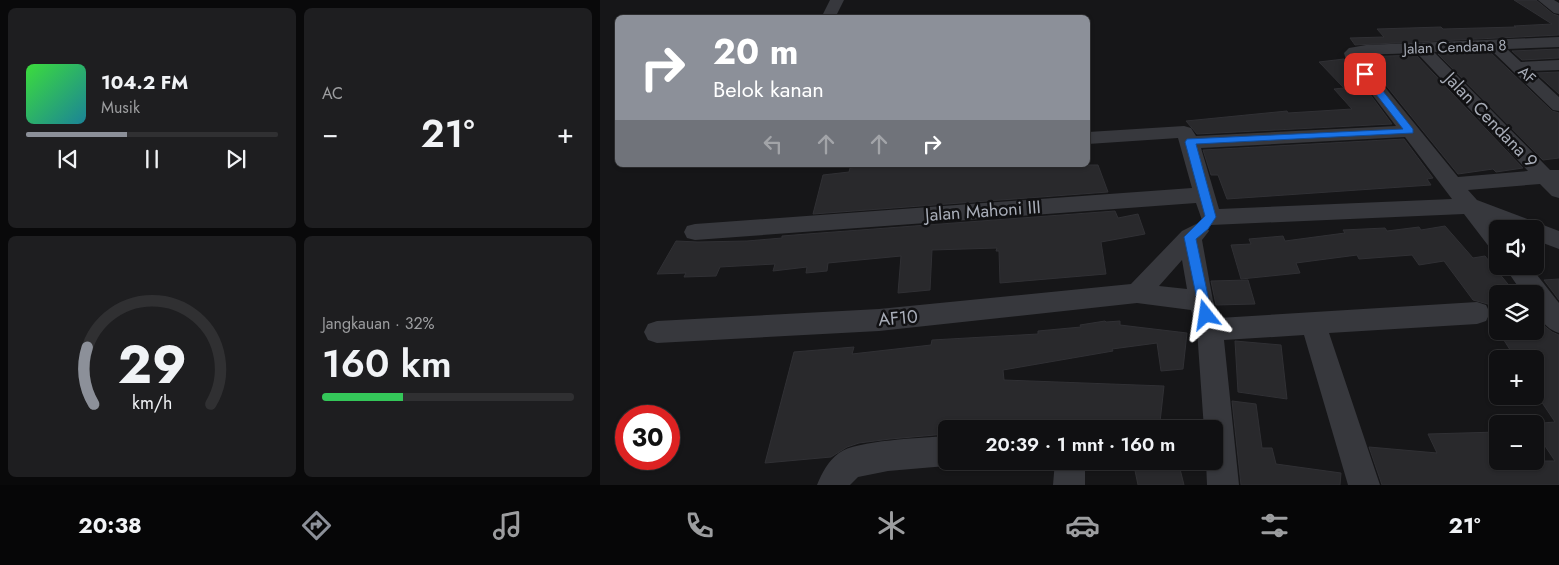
<!DOCTYPE html>
<html lang="id">
<head>
<meta charset="utf-8">
<style>
	:root { --surface:#101012; --page:#1e1e20; --text:#f1f3f6; --muted:#9c9d9f; --line:#303032; --accent:#8c9099 }
	body { margin:0; font-family:Jost,sans-serif; background:var(--page); color:var(--text); height:100vh; display:flex; flex-direction:column; font-size:19px; white-space:nowrap }
	* { box-sizing:border-box; margin:0 }
	p { font-size:16px; color:var(--muted) }
	.icon { flex:none; width:28px; height:28px; fill:none; stroke:currentColor; stroke-width:2; stroke-linecap:round; stroke-linejoin:round }
	.map { position:relative; flex:1; overflow:hidden }
	.sheet { display:flex; flex-direction:column; gap:8px; padding:8px; background:#09090a; width:600px }
	.sheet>* { flex:none }
	.hud { position:absolute; left:15px; top:15px; width:475px; height:152px; border-radius:8px; box-shadow:0 1px 4px #0004,0 0 0 1px var(--line); background:#8c9099; color:#fff; overflow:hidden }
	.buttons { position:absolute; left:889px; top:220px; display:grid; gap:10px }
	.buttons a { display:grid; place-items:center; width:55px; height:55px; border-radius:8px; background:var(--surface); box-shadow:0 1px 4px #0004,0 0 0 1px var(--line); font-size:25px }
	.speed { position:absolute; left:15px; top:405px; display:flex; gap:10px; font-size:25px; font-weight:700; text-align:center }
	.speed>* { display:grid; place-content:center; width:65px; height:65px; border-radius:50%; background:var(--surface); box-shadow:0 1px 4px #0004,0 0 0 1px var(--line); line-height:1 }
	.speed .limit { border:8px solid #d22; background:#fff; color:#111 }
	.pin { position:absolute; display:grid; place-items:center; width:42px; height:42px; color:#fff; margin:-21px; border-radius:10px; box-shadow:0 2px 8px #0006 }
	.me { position:absolute; width:55px; margin:-28px; rotate:345deg; stroke-linejoin:round; filter:drop-shadow(0 0 4px #0008) }
	.turn { display:flex; align-items:center; gap:18px; height:105px; padding:0 15px; font-size:22px }
	.turn .icon { width:65px; height:65px; stroke-width:2.5 }
	.turn b { display:block; font-size:35px; line-height:42px }
	.lanes { display:flex; align-items:center; height:48px; padding:0 15px; background:#0003; justify-content:center; gap:25px; direction:ltr }
	.lanes .off { opacity:.35 }
	.big { font-size:38px; font-weight:600; line-height:1.1 }
	.sheet .tile { flex:1; display:flex; flex-direction:column; justify-content:center; gap:8px; min-width:0; padding:0 18px; border-radius:8px; background:var(--page) }
	.sheet .dial { align-items:center; gap:0 }
	.dial svg { height:130px; overflow:visible; fill:none; stroke:var(--line); stroke-width:7; stroke-linecap:round; text-anchor:middle }
	.dial text { fill:var(--text); stroke:none }
	.song { display:flex; align-items:center; gap:15px }
	.cover { width:60px; height:60px; border-radius:8px; background:linear-gradient(135deg,hsl(120 70% 55%),hsl(190 70% 35%)) }
	.played { height:5px; border-radius:2px; background:linear-gradient(90deg,var(--accent) 40%,var(--line) 40%) }
	.keys { display:flex; justify-content:space-around; direction:ltr }
	.heat { display:flex; justify-content:space-between; align-items:center; font-size:28px; direction:ltr }
	.charge { height:8px; border-radius:4px; background:linear-gradient(90deg,#34c759 32%,var(--line) 0) }
	.sheet .tiles { flex:1; display:grid; gap:8px; grid-template-columns:repeat(2,1fr) }
	.trip { position:absolute; left:338px; top:420px; width:285px; height:50px; border-radius:8px; background:var(--surface); box-shadow:0 1px 4px #0004,0 0 0 1px var(--line); font-weight:600; line-height:50px; text-align:center }
	.tabs { display:flex; height:80px; justify-content:space-around; align-items:center; background:#060607; color:var(--muted) }
	.tabs .icon { width:35px; height:35px }
	.tabs .on { color:var(--accent) }
	.tabs b { font-size:22px; color:var(--text) }
	main { display:flex; flex:1; min-height:0 }
	.map>svg:first-child { display:block }
	.building { fill:#29292c; stroke:#303034 }
	.lines { fill:none; stroke-linecap:round; stroke-linejoin:round }
	.street { fill:#37383d; fill-rule:evenodd }
	.route { fill:#1a73e8; stroke:#114b97 }
	.labels { text-anchor:middle; dominant-baseline:central; stroke-width:5; stroke-linejoin:round; paint-order:stroke }
	.far-street-label { font-size:15px; fill:#a8adb8; stroke:#111113 }
	.street-label { font-size:18px; fill:#a8adb8; stroke:#111113 }
</style>
</head>
<body>
<main>
<section class="sheet">
<div class="tiles">
<div class="tile">
<div class="song"><i class="cover"></i><div><b>104.2 FM</b><p>Musik</p></div></div>
<div class="played"></div>
<div class="keys"><svg class="icon" aria-label="previous" viewBox="0 0 24 24"><path d="M18 5L8 12l10 7zM5 5v14"/></svg><svg class="icon" aria-label="pause" viewBox="0 0 24 24"><path d="M8 5v14M16 5v14"/></svg><svg class="icon" aria-label="next" viewBox="0 0 24 24"><path d="M6 5l10 7-10 7zM19 5v14"/></svg></div>
</div>
<div class="tile"><p>AC</p>
<div class="heat"><a>−</a><b class="big">21°</b><a>+</a></div>
</div>
<div class="tile dial"><svg viewBox="0 0 100 80">
<path d="M14 69A42 42 0 1 1 86 69"/>
<path d="M14 69A42 42 0 0 1 10 34" stroke="#8c9099"/>
<text x="50" y="56" font-size="32" font-weight="700">29</text>
<text x="50" y="72" font-size="11">km/h</text>
</svg></div>
<div class="tile"><p>Jangkauan · 32%</p><b class="big">160 km</b><div class="charge"></div></div>
</div>
</section>
<div class="map">
<svg width="959" height="485" viewBox="0 0 959 485">
	<rect width="100%" height="100%" fill="#161618"/>
	<g class="building">
		<path d="M914 0H936L953 14 959 16V35L755 45 750 38 784 37 777 29 841 27 843 29 916 27 914 26 952 24Z"/>
		<path d="M959 49V58L922 60 912 51Z"/>
		<path d="M889 51 952 111 959 113V158L943 160 838 54Z"/>
		<path d="M816 55 923 168 896 172 893 169 858 174 763 57Z"/>
		<path d="M744 59 792 124 597 134 586 121 687 111 688 113 752 109 734 89 744 88 719 62Z"/>
		<path d="M959 72V94L936 73Z"/>
		<path d="M804 139 833 178 827 179 831 185 627 199 618 175H611L603 150Z"/>
		<path d="M276 165H498L508 192 213 214 223 175 249 172 250 168Z"/>
		<path d="M515 211 518 218 538 214 545 234 501 242 506 274 400 283 399 251H396L397 248 332 250 330 290 298 293 301 256 228 263 227 271 206 273 207 267 173 271 175 264 120 267 116 276 84 277 86 273 57 274 76 241 98 242 147 241 182 238V236L207 234Z"/>
		<path d="M845 226 873 258 885 256 916 294H898V332L888 320 892 312 888 304 873 300 844 261 819 265 812 255 759 259 757 255 696 263 700 273 641 279 631 245 651 244 649 239 683 236 685 241 745 233 743 230 785 228 787 231 819 227 821 230Z"/>
		<path d="M959 279V300L944 280Z"/>
		<path d="M648 280 655 304 616 305 611 281Z"/>
		<path d="M935 309 942 324 952 332 959 335V485H782L769 447 837 453 828 434 898 432V461H955L935 431V424H930L955 422 935 392V359H916L898 331H935Z"/>
		<path d="M505 321 506 322 520 321V325L587 333 583 369 561 371 557 343 512 349 513 351 403 370 404 380 564 386 560 422 504 429H346V434L290 439 259 443 247 447 231 457 165 463 194 352 254 347 252 354 331 345 332 340 438 334V331L481 327 480 325Z"/>
		<path d="M635 341 681 345 687 399 638 392Z"/>
		<path d="M632 401 656 404 662 448H672L676 464 741 473 740 485H641Z"/>
		<path d="M533 461H578L584 485H538Z"/>
	</g>
	<g class="lines">
		<g class="street">
			<path d="M230 0H244L235 18H221Z"/>
			<path d="M938 0H954L959 3V14L954 13Z"/>
			<path d="M959 37V47L907 49 921 62 959 60V70L931 71 959 97V111L953 110 890 49 834 52 950 170H959V198L952 196 940 184 868 190 877 200 959 231V249L935 240V229H906L897 225 900 229H898V250L890 248 864 214 611 225 603 223 596 203 95 240 87 238 84 232 87 226 95 224 592 188 578 138 488 144V132L584 126 591 128 596 136 796 126 746 60 744 53 749 48 766 45ZM817 53 928 171 858 177 762 59 760 55ZM805 137 852 199 619 209 601 148Z"/>
			<path d="M598 223 606 225 609 231 602 240 613 301 619 318 877 302 886 305 890 313 886 321 877 324 729 333 780 485H748L704 335 624 340 639 485H607L606 461H614V429H604L597 330 591 310 537 303 279 331 57 343 48 340 44 332 48 324 57 321 279 309 531 284 582 231ZM582 260 587 289 559 286Z"/>
			<path d="M904 266H930L959 303V333C941 327 935 311 935 294H923Z"/>
			<path d="M346 436V461H357L346 466 288 471 258 477 250 485H217C222 473 228 461 239 453 256 440 323 438 346 436Z"/>
			<path d="M455 461H485V485H453Z"/>
		</g>
	</g>
	<path class="route" d="M762 72H768L813 129V133L596 144 616 217 608 229 596 239 612 315 610 319 606 321 601 319 584 237 605 216 585 142 587 139 803 129 762 76Z"/>
	<g class="labels">
		<g class="far-street-label">
			<text transform="translate(855 47) rotate(-2)">Jalan Cendana 8</text>
			<text transform="translate(927 75) rotate(43)">AF</text>
		</g>
		<g class="street-label">
			<text transform="translate(891 120) rotate(46)">Jalan Cendana 9</text>
			<text transform="translate(383 211) rotate(-4)">Jalan Mahoni III</text>
			<text transform="translate(298 318) rotate(-5)">AF10</text>
		</g>
	</g>
</svg>
<div class="buttons">
<a><svg class="icon" aria-label="sound" viewBox="0 0 24 24"><path d="M4 9h4l5-4v14l-5-4H4zM17 9q2 3 0 6"/></svg></a>
<a><svg class="icon" aria-label="layers" viewBox="0 0 24 24"><path d="M12 4l9 5-9 5-9-5zM3 14l9 5 9-5"/></svg></a>
<a>+</a>
<a>−</a>
</div>
<div class="speed"><div class="limit">30</div></div>
<div class="pin" style="left:765px;top:74px;background:#d93025"><svg class="icon" aria-label="arrive" viewBox="0 0 24 24"><path d="M6 21V4h12l-3 4 3 4H6"/></svg></div>
<svg class="me" style="left:606px;top:315px" viewBox="-20 -20 40 40"><path d="M0-17L14 15 0 8-14 15z" fill="#1a73e8" stroke="#fff" stroke-width="4"/></svg>
<div class="trip">20:39 · 1 mnt · 160 m</div>
<div class="hud">
<div class="turn"><svg class="icon" aria-label="right" viewBox="0 0 24 24"><path d="M7 20v-9h11M14 6l5 5-5 5"/></svg><div><b>20 m</b>Belok kanan</div></div>
<div class="lanes"><svg class="icon off" aria-label="left" viewBox="0 0 24 24"><path d="M17 20v-9H6M10 6l-5 5 5 5"/></svg><svg class="icon off" aria-label="ahead" viewBox="0 0 24 24"><path d="M12 20V5M6 11l6-6 6 6"/></svg><svg class="icon off" aria-label="ahead" viewBox="0 0 24 24"><path d="M12 20V5M6 11l6-6 6 6"/></svg><svg class="icon" aria-label="right" viewBox="0 0 24 24"><path d="M7 20v-9h11M14 6l5 5-5 5"/></svg></div>
</div>
</div>
</main>
<nav class="tabs">
<b>20:38</b>
<svg class="icon on" aria-label="directions" viewBox="0 0 24 24"><path d="M12 3l9 9-9 9-9-9zM9 14v-3h6M13 9l2 2-2 2"/></svg>
<svg class="icon" aria-label="music" viewBox="0 0 24 24"><path d="M9 18V5l10-2v13"/><circle cx="6" cy="18" r="3"/><circle cx="16" cy="16" r="3"/></svg>
<svg class="icon" aria-label="phone" viewBox="0 0 24 24"><path d="M5 4h4l2 5-3 2q2 4 5 5l2-3 5 2v4C11 20 4 13 5 4z"/></svg>
<svg class="icon" aria-label="climate" viewBox="0 0 24 24"><path d="M12 3v18M4 7l16 10M4 17L20 7"/></svg>
<svg class="icon" aria-label="car" viewBox="0 0 24 24"><path d="M5 17H2v-5l4-1 3-4h7l3 4 3 1v5h-3M9 17h6M6 11h13"/><circle cx="7" cy="17" r="2"/><circle cx="17" cy="17" r="2"/></svg>
<svg class="icon" aria-label="filters" viewBox="0 0 24 24"><path d="M4 7h16M4 17h16"/><circle cx="9" cy="7" r="2"/><circle cx="15" cy="17" r="2"/></svg>
<b>21°</b>
</nav>
</body>
</html>
